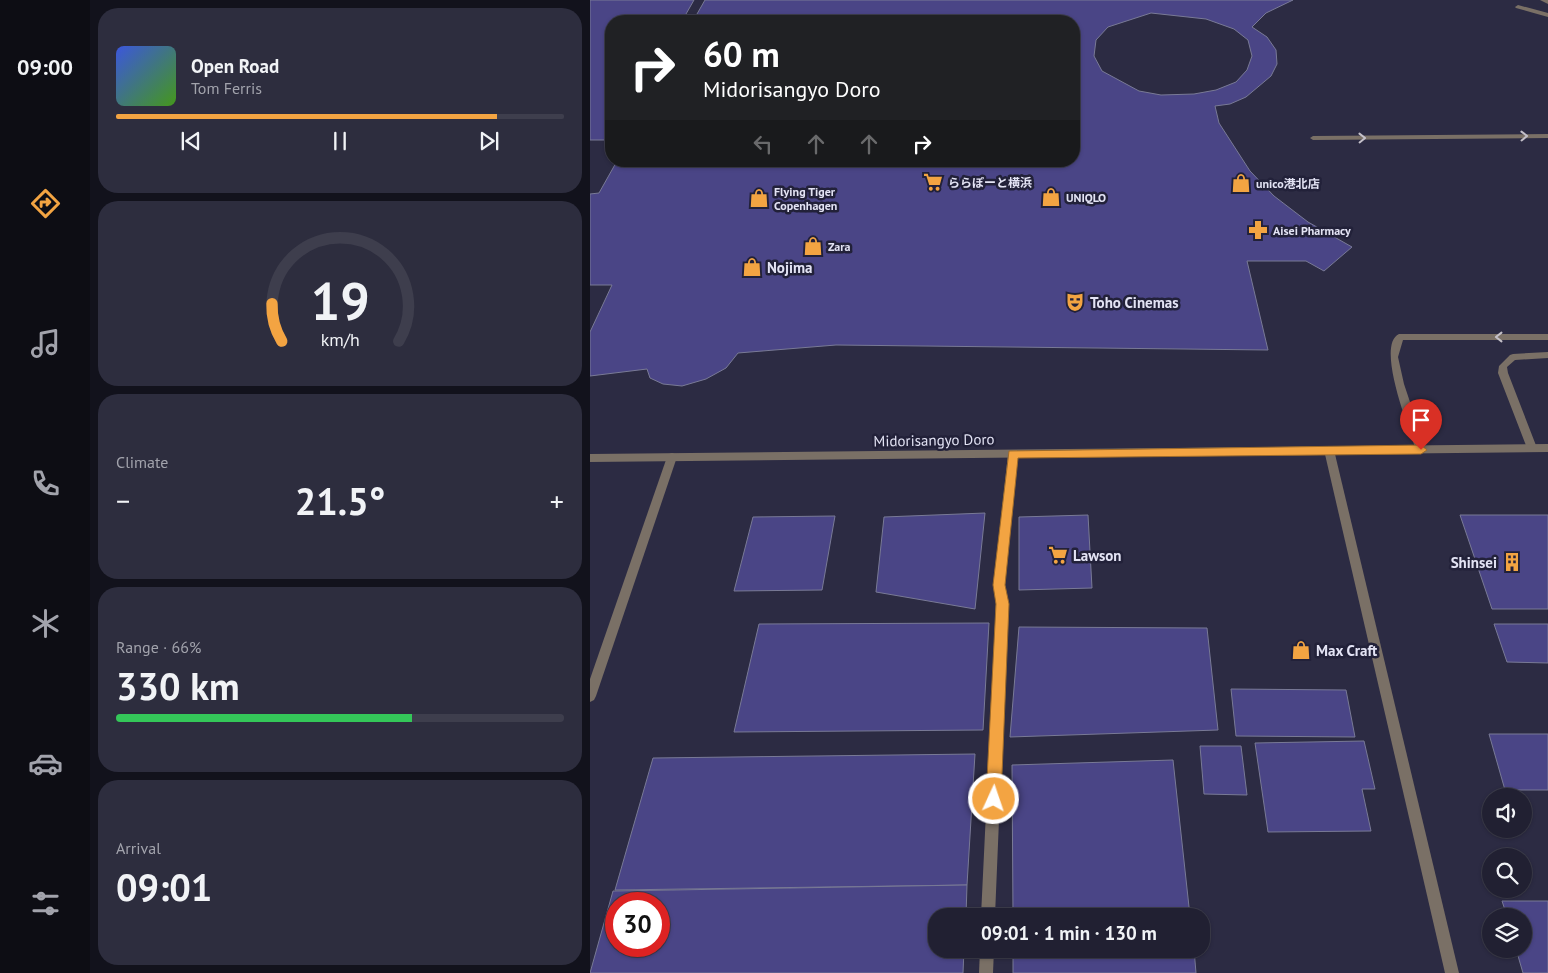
<!DOCTYPE html>
<html lang="en">
<head>
<meta charset="utf-8">
<style>
	:root { --surface:#212032; --page:#2d2d3e; --text:#f1f3f6; --muted:#a2a3ac; --line:#3e3e4d; --accent:#f3a442 }
	body { margin:0; font-family:"PT Sans","Noto Sans JP",sans-serif; background:var(--page); color:var(--text); height:100vh; display:flex; flex-direction:column; font-size:19px; white-space:nowrap }
	* { box-sizing:border-box; margin:0 }
	p { font-size:16px; color:var(--muted) }
	.icon { flex:none; width:28px; height:28px; fill:none; stroke:currentColor; stroke-width:2; stroke-linecap:round; stroke-linejoin:round }
	.map { position:relative; flex:1; overflow:hidden }
	.panel { display:flex; flex-direction:column; gap:8px; padding:8px; background:#12121c; width:500px }
	.panel>* { flex:none }
	.hud { position:absolute; left:15px; top:15px; width:475px; height:152px; border-radius:20px; box-shadow:0 1px 4px #0004,0 0 0 1px var(--line); background:#202124; color:#fff; overflow:hidden }
	.fabs { position:absolute; left:892px; top:788px; display:grid; gap:10px }
	.fabs a { display:grid; place-items:center; width:50px; height:50px; border-radius:50%; background:var(--surface); box-shadow:0 1px 4px #0004,0 0 0 1px var(--line); font-size:25px }
	.speed { position:absolute; left:15px; top:892px; display:flex; gap:10px; font-size:25px; font-weight:700; text-align:center }
	.speed>* { display:grid; place-content:center; width:65px; height:65px; border-radius:50%; background:var(--surface); box-shadow:0 1px 4px #0004,0 0 0 1px var(--line); line-height:1 }
	.speed .limit { border:8px solid #d22; background:#fff; color:#111 }
	.pin { position:absolute; display:grid; place-items:center; width:42px; height:42px; color:#fff; margin:-51px -21px; border-radius:50% 50% 50% 0; rotate:-45deg; box-shadow:0 0 5px #0007 }
	.pin .icon { rotate:45deg }
	.me { position:absolute; width:55px; margin:-28px; rotate:3deg; stroke-linejoin:round; filter:drop-shadow(0 0 4px #0008) }
	.turn { display:flex; align-items:center; gap:18px; height:105px; padding:0 15px; font-size:22px }
	.turn .icon { width:65px; height:65px; stroke-width:2.5 }
	.turn b { display:block; font-size:35px; line-height:42px }
	.lanes { display:flex; align-items:center; height:48px; padding:0 15px; background:#0003; justify-content:center; gap:25px; direction:ltr }
	.lanes .off { opacity:.35 }
	.big { font-size:38px; font-weight:600; line-height:1.1 }
	.panel .card { flex:1; display:flex; flex-direction:column; justify-content:center; gap:8px; min-width:0; padding:0 18px; border-radius:20px; background:var(--page) }
	.panel .dial { align-items:center; gap:0 }
	.dial svg { height:130px; overflow:visible; fill:none; stroke:var(--line); stroke-width:7; stroke-linecap:round; text-anchor:middle }
	.dial text { fill:var(--text); stroke:none }
	.song { display:flex; align-items:center; gap:15px }
	.cover { width:60px; height:60px; border-radius:8px; background:linear-gradient(135deg,hsl(230 70% 55%),hsl(100 70% 35%)) }
	.played { height:5px; border-radius:2px; background:linear-gradient(90deg,var(--accent) 85%,var(--line) 85%) }
	.keys { display:flex; justify-content:space-around; direction:ltr }
	.heat { display:flex; justify-content:space-between; align-items:center; font-size:28px; direction:ltr }
	.charge { height:8px; border-radius:4px; background:linear-gradient(90deg,#34c759 66%,var(--line) 0) }
	.trip { position:absolute; left:338px; top:908px; width:282px; height:50px; border-radius:20px; background:var(--surface); box-shadow:0 1px 4px #0004,0 0 0 1px var(--line); font-weight:600; line-height:50px; text-align:center }
	main { display:flex; flex:1; min-height:0 }
	.tab-bar { display:flex; flex-direction:column; width:90px; justify-content:space-around; align-items:center; background:#0d0d14; color:var(--muted) }
	.tab-bar .icon { width:35px; height:35px }
	.tab-bar .active { color:var(--accent) }
	.tab-bar b { font-size:22px; color:var(--text) }
	.map>svg:first-child { display:block }
	.building { fill:#4a4586; stroke:#797a96; fill-rule:evenodd }
	.lines { fill:none; stroke-linecap:round; stroke-linejoin:round }
	.service { fill:#7a7066; fill-rule:evenodd }
	.minor { fill:#7a7066; fill-rule:evenodd }
	.tertiary { fill:#7a7066; fill-rule:evenodd }
	.oneway { stroke:#c4c0c9 }
	.route { fill:#f3a442; stroke:#9e6b2b }
	.labels { text-anchor:middle; dominant-baseline:central; stroke-width:5; stroke-linejoin:round; paint-order:stroke }
	.far-poi-label { font-size:12px; font-weight:bold; fill:#e3e3f4; stroke:#222139; text-anchor:start }
	.poi-label { font-size:15px; font-weight:bold; fill:#e3e3f4; stroke:#222139; text-anchor:start }
	.street-label { font-size:15px; fill:#e3e3f4; stroke:#222139 }
</style>
</head>
<body>
<main>
<nav class="tab-bar">
<b>09:00</b>
<svg class="icon active" aria-label="directions" viewBox="0 0 24 24"><path d="M12 3l9 9-9 9-9-9zM9 14v-3h6M13 9l2 2-2 2"/></svg>
<svg class="icon" aria-label="music" viewBox="0 0 24 24"><path d="M9 18V5l10-2v13"/><circle cx="6" cy="18" r="3"/><circle cx="16" cy="16" r="3"/></svg>
<svg class="icon" aria-label="phone" viewBox="0 0 24 24"><path d="M5 4h4l2 5-3 2q2 4 5 5l2-3 5 2v4C11 20 4 13 5 4z"/></svg>
<svg class="icon" aria-label="climate" viewBox="0 0 24 24"><path d="M12 3v18M4 7l16 10M4 17L20 7"/></svg>
<svg class="icon" aria-label="car" viewBox="0 0 24 24"><path d="M5 17H2v-5l4-1 3-4h7l3 4 3 1v5h-3M9 17h6M6 11h13"/><circle cx="7" cy="17" r="2"/><circle cx="17" cy="17" r="2"/></svg>
<svg class="icon" aria-label="filters" viewBox="0 0 24 24"><path d="M4 7h16M4 17h16"/><circle cx="9" cy="7" r="2"/><circle cx="15" cy="17" r="2"/></svg>
</nav>
<section class="panel">
<div class="card">
<div class="song"><i class="cover"></i><div><b>Open Road</b><p>Tom Ferris</p></div></div>
<div class="played"></div>
<div class="keys"><svg class="icon" aria-label="previous" viewBox="0 0 24 24"><path d="M18 5L8 12l10 7zM5 5v14"/></svg><svg class="icon" aria-label="pause" viewBox="0 0 24 24"><path d="M8 5v14M16 5v14"/></svg><svg class="icon" aria-label="next" viewBox="0 0 24 24"><path d="M6 5l10 7-10 7zM19 5v14"/></svg></div>
</div>
<div class="card dial"><svg viewBox="0 0 100 80">
<path d="M14 69A42 42 0 1 1 86 69"/>
<path d="M14 69A42 42 0 0 1 8 46" stroke="#f3a442"/>
<text x="50" y="56" font-size="32" font-weight="700">19</text>
<text x="50" y="72" font-size="11">km/h</text>
</svg></div>
<div class="card"><p>Climate</p>
<div class="heat"><a>−</a><b class="big">21.5°</b><a>+</a></div>
</div>
<div class="card"><p>Range · 66%</p><b class="big">330 km</b><div class="charge"></div></div>
<div class="card"><p>Arrival</p><b class="big">09:01</b></div>
</section>
<div class="map">
<svg width="958" height="973" viewBox="0 0 958 973">
	<rect width="100%" height="100%" fill="#2c2b43"/>
	<g class="building">
		<path d="M0 0H104L92 21H21V140H0Z"/>
		<path d="M115 0H703L676 13 662 27 677 37 686 50 687 64 681 76 656 97 640 104 625 106 629 123 660 171 684 196 718 222 762 247 734 271 716 261H657L678 350 246 345 148 353 136 368 116 379 92 386 73 384 60 378 57 369 0 376V332L22 285H0V194L9 193 27 161H484V21H103ZM561 13 616 19 644 29 658 40 662 56 657 70 646 82 626 90 604 94 571 95 549 91 512 71 504 56 506 40 518 27Z"/>
		<path d="M395 513 385 609 286 592 294 517Z"/>
		<path d="M498 515 502 588 429 590V517Z"/>
		<path d="M870 515H958V609H902Z"/>
		<path d="M245 516 232 590 144 591 163 517Z"/>
		<path d="M399 623 393 730 144 732 169 624Z"/>
		<path d="M904 624H958V663L917 662Z"/>
		<path d="M429 627 617 628 628 730 420 737Z"/>
		<path d="M641 689 756 690 765 737 646 736Z"/>
		<path d="M899 734H958V790H915Z"/>
		<path d="M774 741 785 789H772L781 831 678 832 665 743Z"/>
		<path d="M610 746H651L657 795 614 794Z"/>
		<path d="M385 754 377 885 25 890 63 758Z"/>
		<path d="M583 760 600 916H423L422 765Z"/>
		<path d="M377 885 376 916H346V949H374L373 973H0L23 891ZM26 904H69V946H26Z"/>
		<path d="M912 901H958V973H933L926 949H934V916H917Z"/>
		<path d="M423 949H604L606 973H423Z"/>
	</g>
	<g class="lines">
		<g class="service">
			<path d="M950 0H958V4Z"/>
			<path d="M928 5 958 13V17L926 8 925 7Z"/>
			<path d="M958 134V138L723 140 720 138 723 136Z"/>
			<path d="M809 334H958V340H813L808 357 814 384 836 450 834 453H828L826 450C820 431 785 345 809 334Z"/>
			<path d="M958 352V358L925 360 917 367 918 373 947 448 945 451H939L937 448 908 373 909 366 920 355 923 354Z"/>
		</g>
		<g class="minor">
			<path d="M739 446 742 447 744 450 869 973H855L734 450 736 447Z"/>
			<path d="M423 450 426 451 428 454 414 585 418 604 405 916H391L406 604 404 585 418 454 420 451Z"/>
			<path d="M82 453 85 454 87 457 6 696 4 700 0 702V679L77 457 79 454Z"/>
			<path d="M390 949H404L403 973H389Z"/>
		</g>
		<path class="tertiary" d="M958 444V452L0 462V454Z"/>
	</g>
	<defs><path id="oneway-chevron" d="M-2-3.5L2.5 0L-2 3.5" fill="none" stroke-width="1.6" stroke-linecap="round" stroke-linejoin="round" transform="scale(1.25)"/></defs>
	<g class="oneway">
		<use href="#oneway-chevron" transform="translate(934 136) rotate(-1)"/>
		<use href="#oneway-chevron" transform="translate(772 138) rotate(-1)"/>
		<use href="#oneway-chevron" transform="translate(909 337) rotate(-180)"/>
	</g>
	<path class="route" d="M831 445 837 450 831 454 428 458 415 585 419 604 411 799 409 804 404 807 399 804 396 799 406 604 403 585 419 451Z"/>
	<defs>
		<g id="supermarket-bare" transform="scale(1.5)"><path d="M-6-5.5h2.5l.6 2H6L4.5 2H-2.5L-4.4-4H-6ZM-1.5 3.2a1.3 1.3 0 1 0 .1 0ZM3 3.2a1.3 1.3 0 1 0 .1 0Z" fill="#f3a442" stroke="#222139" stroke-width="2.5" paint-order="stroke"/></g>
		<g id="shop-bare" transform="scale(1.5)"><path d="M-5-2.5h2.3a2.7 3.5 0 0 1 5.4 0H5L5.5 6h-11ZM-1.5-2.5h3a1.5 2.3 0 0 0-3 0Z" fill="#f3a442" stroke="#222139" stroke-width="2.5" paint-order="stroke"/></g>
		<g id="pharmacy-bare" transform="scale(1.5)"><path d="M-2-6h4v4h4v4h-4v4h-4v-4h-4v-4h4Z" fill="#f3a442" stroke="#222139" stroke-width="2.5" paint-order="stroke"/></g>
		<g id="theatre-bare" transform="scale(1.5)"><path d="M-5-5.5Q0-4 5-5.5V0Q5 5 0 6Q-5 5-5 0ZM-3.3-2.5H-1v1.5H-3.3ZM1-2.5H3.3v1.5H1ZM-2.8 1Q0 5.5 2.8 1Z" fill="#f3a442" stroke="#222139" stroke-width="2.5" paint-order="stroke"/></g>
		<g id="building-bare" transform="scale(1.5)"><path d="M-4-6H4V6H1V3H-1V6H-4ZM-2.5-4.3h1.7v1.8h-1.7ZM.8-4.3h1.7v1.8H.8ZM-2.5-1h1.7V.8h-1.7ZM.8-1h1.7V.8H.8Z" fill="#f3a442" stroke="#222139" stroke-width="2.5" paint-order="stroke"/></g>
	</defs>
	<g fill-rule="evenodd">
		<use href="#supermarket-bare" x="343" y="182"/>
		<use href="#shop-bare" x="651" y="183"/>
		<use href="#shop-bare" x="461" y="197"/>
		<use href="#shop-bare" x="169" y="198"/>
		<use href="#pharmacy-bare" x="668" y="230"/>
		<use href="#shop-bare" x="223" y="246"/>
		<use href="#shop-bare" x="162" y="267"/>
		<use href="#theatre-bare" x="485" y="302"/>
		<use href="#supermarket-bare" x="468" y="555"/>
		<use href="#building-bare" x="922" y="562"/>
		<use href="#shop-bare" x="711" y="650"/>
	</g>
	<g class="labels">
		<g class="far-poi-label">
			<text x="358" y="182">ららぽーと横浜</text>
			<text x="666" y="183">unico港北店</text>
			<text x="184" y="191">Flying Tiger<tspan x="184" dy="14">Copenhagen</tspan></text>
			<text x="476" y="197">UNIQLO</text>
			<text x="683" y="230">Aisei Pharmacy</text>
			<text x="238" y="246">Zara</text>
		</g>
		<g class="poi-label">
			<text x="177" y="267">Nojima</text>
			<text x="500" y="302">Toho Cinemas</text>
			<text x="483" y="555">Lawson</text>
			<text x="907" y="562" text-anchor="end">Shinsei</text>
			<text x="726" y="650">Max Craft</text>
		</g>
		<g class="street-label">
			<text transform="translate(344 440) rotate(-1)">Midorisangyo Doro</text>
		</g>
	</g>
</svg>
<div class="fabs">
<a><svg class="icon" aria-label="sound" viewBox="0 0 24 24"><path d="M4 9h4l5-4v14l-5-4H4zM17 9q2 3 0 6"/></svg></a>
<a><svg class="icon" aria-label="search" viewBox="0 0 24 24"><circle cx="10" cy="10" r="6"/><path d="M15 15l6 6"/></svg></a>
<a><svg class="icon" aria-label="layers" viewBox="0 0 24 24"><path d="M12 4l9 5-9 5-9-5zM3 14l9 5 9-5"/></svg></a>
</div>
<div class="speed"><div class="limit">30</div></div>
<div class="pin" style="left:831px;top:450px;background:#d93025"><svg class="icon" aria-label="arrive" viewBox="0 0 24 24"><path d="M6 21V4h12l-3 4 3 4H6"/></svg></div>
<svg class="me" style="left:404px;top:799px" viewBox="-20 -20 40 40"><circle r="17" fill="#f3a442" stroke="#fff" stroke-width="3"/><path d="M0-11L8 9 0 5-8 9z" fill="#fff"/></svg>
<div class="trip">09:01 · 1 min · 130 m</div>
<div class="hud">
<div class="turn"><svg class="icon" aria-label="right" viewBox="0 0 24 24"><path d="M7 20v-9h11M14 6l5 5-5 5"/></svg><div><b>60 m</b>Midorisangyo Doro</div></div>
<div class="lanes"><svg class="icon off" aria-label="left" viewBox="0 0 24 24"><path d="M17 20v-9H6M10 6l-5 5 5 5"/></svg><svg class="icon off" aria-label="ahead" viewBox="0 0 24 24"><path d="M12 20V5M6 11l6-6 6 6"/></svg><svg class="icon off" aria-label="ahead" viewBox="0 0 24 24"><path d="M12 20V5M6 11l6-6 6 6"/></svg><svg class="icon" aria-label="right" viewBox="0 0 24 24"><path d="M7 20v-9h11M14 6l5 5-5 5"/></svg></div>
</div>
</div>
</main>
</body>
</html>
